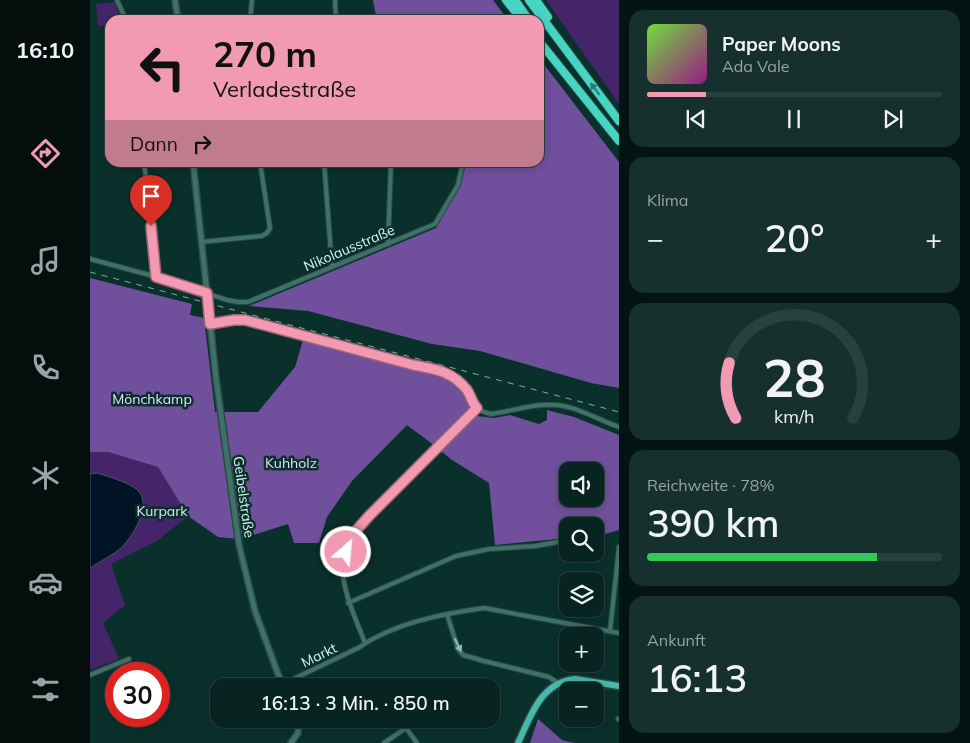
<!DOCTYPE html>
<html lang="de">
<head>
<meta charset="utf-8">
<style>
	:root { --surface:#082420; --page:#16302d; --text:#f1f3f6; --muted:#98a4a5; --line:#29413e; --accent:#f19ab2 }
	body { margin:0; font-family:Mulish,sans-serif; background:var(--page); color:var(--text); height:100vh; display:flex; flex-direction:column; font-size:19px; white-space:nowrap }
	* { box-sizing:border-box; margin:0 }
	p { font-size:16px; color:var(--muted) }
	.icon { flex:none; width:28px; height:28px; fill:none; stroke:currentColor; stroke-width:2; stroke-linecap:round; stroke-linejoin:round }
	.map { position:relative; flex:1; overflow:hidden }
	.side { display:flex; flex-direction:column; gap:10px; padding:10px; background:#041412; width:351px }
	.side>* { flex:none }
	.top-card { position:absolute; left:15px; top:15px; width:439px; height:152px; border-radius:15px; box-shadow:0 2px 8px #0003,0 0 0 1px var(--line); background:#f19ab2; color:#111; overflow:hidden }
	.fabs { position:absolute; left:469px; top:462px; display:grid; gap:10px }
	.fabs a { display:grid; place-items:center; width:45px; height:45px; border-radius:10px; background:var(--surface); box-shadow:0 2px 8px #0003,0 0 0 1px var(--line); font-size:25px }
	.speed { position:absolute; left:15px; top:662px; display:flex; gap:10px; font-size:25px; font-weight:700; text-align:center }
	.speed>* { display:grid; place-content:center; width:65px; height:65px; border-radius:50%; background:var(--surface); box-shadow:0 2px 8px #0003,0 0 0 1px var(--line); line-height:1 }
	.speed .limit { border:8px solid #d22; background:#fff; color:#111 }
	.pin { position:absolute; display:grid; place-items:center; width:42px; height:42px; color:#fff; margin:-51px -21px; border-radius:50% 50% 50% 0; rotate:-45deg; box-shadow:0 0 5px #0007 }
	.pin .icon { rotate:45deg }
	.me { position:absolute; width:55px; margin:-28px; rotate:27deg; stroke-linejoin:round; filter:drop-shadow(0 0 4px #0008) }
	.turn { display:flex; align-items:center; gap:18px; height:105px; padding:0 25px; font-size:22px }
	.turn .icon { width:65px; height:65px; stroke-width:2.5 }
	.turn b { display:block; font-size:35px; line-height:42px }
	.then { display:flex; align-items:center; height:48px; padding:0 25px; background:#0003; gap:10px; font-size:19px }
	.big { font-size:38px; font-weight:600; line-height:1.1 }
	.side .card { flex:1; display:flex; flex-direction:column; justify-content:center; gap:8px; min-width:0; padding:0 18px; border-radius:15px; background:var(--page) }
	.side .dial { align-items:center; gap:0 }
	.dial svg { height:130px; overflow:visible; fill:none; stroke:var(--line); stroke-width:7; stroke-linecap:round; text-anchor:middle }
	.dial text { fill:var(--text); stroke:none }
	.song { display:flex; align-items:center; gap:15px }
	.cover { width:60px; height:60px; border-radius:8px; background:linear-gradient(135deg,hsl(100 70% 55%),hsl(310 70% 35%)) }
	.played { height:5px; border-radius:2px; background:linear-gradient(90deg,var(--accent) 20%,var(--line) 20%) }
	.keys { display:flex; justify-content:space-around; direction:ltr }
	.heat { display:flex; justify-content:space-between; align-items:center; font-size:28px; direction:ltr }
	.charge { height:8px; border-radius:4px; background:linear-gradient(90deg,#34c759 78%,var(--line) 0) }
	.trip { position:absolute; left:120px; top:678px; width:290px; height:50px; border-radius:15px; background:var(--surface); box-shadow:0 2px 8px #0003,0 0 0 1px var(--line); font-weight:600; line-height:50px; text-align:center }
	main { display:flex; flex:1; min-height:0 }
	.tab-bar { display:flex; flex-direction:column; width:90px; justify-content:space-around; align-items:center; background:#030e0d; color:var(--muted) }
	.tab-bar .icon { width:35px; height:35px }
	.tab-bar .selected { color:var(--accent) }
	.tab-bar b { font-size:22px; color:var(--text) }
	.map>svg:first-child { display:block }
	.green { fill:#45256a }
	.forest { fill:#704f9c; fill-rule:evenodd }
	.water { fill:#001426; stroke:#405863 }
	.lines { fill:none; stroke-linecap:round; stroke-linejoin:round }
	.minor-casing { stroke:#274c47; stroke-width:6 }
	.tertiary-casing { stroke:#274c47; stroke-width:8 }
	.primary-casing { stroke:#274c47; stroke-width:9 }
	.motorway-casing { stroke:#274c47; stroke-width:10 }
	.minor { stroke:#407169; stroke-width:4 }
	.tertiary { stroke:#407169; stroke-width:5 }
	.primary { stroke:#48b8a8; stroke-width:6 }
	.motorway { stroke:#47d4c1; stroke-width:8 }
	.rail { stroke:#87aaa4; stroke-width:1; stroke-dasharray:6 6; stroke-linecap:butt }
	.oneway { fill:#257a6e }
	.oneway2 { fill:#92bbb4 }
	.route-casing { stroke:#9d6474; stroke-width:12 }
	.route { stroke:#f19ab2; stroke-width:9 }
	.labels { text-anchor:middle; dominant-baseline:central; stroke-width:5; stroke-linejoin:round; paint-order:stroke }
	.street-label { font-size:14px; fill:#d6f8f1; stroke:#0a302b }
	.park-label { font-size:14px; fill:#e6def4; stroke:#0a302b }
</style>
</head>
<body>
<main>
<nav class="tab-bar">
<b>16:10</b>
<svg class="icon selected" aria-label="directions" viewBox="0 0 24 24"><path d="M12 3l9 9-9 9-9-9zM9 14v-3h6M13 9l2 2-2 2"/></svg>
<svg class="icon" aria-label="music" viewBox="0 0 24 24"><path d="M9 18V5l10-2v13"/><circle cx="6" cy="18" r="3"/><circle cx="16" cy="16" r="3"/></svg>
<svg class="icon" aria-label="phone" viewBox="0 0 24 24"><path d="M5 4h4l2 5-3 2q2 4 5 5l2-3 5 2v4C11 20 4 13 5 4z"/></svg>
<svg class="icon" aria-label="climate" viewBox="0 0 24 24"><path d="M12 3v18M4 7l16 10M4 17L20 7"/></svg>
<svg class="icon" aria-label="car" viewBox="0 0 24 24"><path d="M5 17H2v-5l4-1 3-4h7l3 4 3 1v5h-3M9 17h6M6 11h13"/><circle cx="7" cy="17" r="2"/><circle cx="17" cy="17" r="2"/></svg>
<svg class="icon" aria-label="filters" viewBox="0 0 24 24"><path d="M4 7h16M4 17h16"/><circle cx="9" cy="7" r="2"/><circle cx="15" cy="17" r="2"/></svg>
</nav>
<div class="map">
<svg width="529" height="743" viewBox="0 0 529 743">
	<rect width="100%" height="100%" fill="#0a302b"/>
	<g class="green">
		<path d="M456 0H529V104Z"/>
		<path d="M25 2 31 20H20V25L8 26 6 4Z"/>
		<path d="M0 452H18L68 467 98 516 67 541 21 564 35 605 13 623 29 659 0 670V568L32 547 41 486C28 480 15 473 0 474Z"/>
	</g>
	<g class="forest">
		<path d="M283 0H403L418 20H334L325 17 286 16Z"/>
		<path d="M449 58 529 162V388L501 383 390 351 342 344 218 311 159 306 346 228 371 184 376 163 449 162Z"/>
		<path d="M0 278 102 304 100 315 114 318 125 412H168L205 367 213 340 321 369 352 375 374 393 379 404 380 411 345 446 317 425 262 481 237 517 229 543H204L198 524 150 539 128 537 98 516 68 467 18 452H0Z"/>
		<path d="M457 410 484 417 529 435V530L505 537V526H478L477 538 405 545 399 483 362 460 351 451 387 416 404 418 420 415 449 424 457 420ZM505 471V499H478V471Z"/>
		<path d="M448 719 472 740 484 743H440Z"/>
	</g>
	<path class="water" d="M7 473C19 477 43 483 50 493 60 508 43 535 33 546 24 555 10 561 0 568V474Z"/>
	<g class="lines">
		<g class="minor-casing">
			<g id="minor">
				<path d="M27 0 36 20"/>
				<path d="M245 0 246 20 321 18 327 20"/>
				<path d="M160 20 162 0"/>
				<path d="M54 162 67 277"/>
				<path d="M234 162 242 267"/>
				<path d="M111 242 172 236 177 233 180 228 170 162"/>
				<path d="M298 244 301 162"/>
				<path d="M0 259 67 277 137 300 148 302H158L345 224 368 185 373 162"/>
				<path d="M120 324 144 320H155L323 365C344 368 364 372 378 391 387 403 382 410 401 414 423 411 445 403 467 405 488 407 509 420 529 427"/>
				<path d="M258 603 366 556 399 549 445 546 474 541 478 542"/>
				<path d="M357 614 368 649 373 655 394 661 459 677 469 684"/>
				<path d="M520 631 529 547"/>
				<path d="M275 643C262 608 239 569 264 533 268 527 274 521 279 516L387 408"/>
				<path d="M0 675 39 659"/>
				<path d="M193 684 268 648C304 623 351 614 394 608L529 633"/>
				<path d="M528 719H529"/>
				<path d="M294 743 316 728 327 743"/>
			</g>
		</g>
		<g class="tertiary-casing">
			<g id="tertiary">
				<path d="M85 0 88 20"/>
				<path d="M103 162 126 378 149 545 165 611 188 674 194 686"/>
				<path d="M201 743 208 733 209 719"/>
			</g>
		</g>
		<g class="primary-casing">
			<path id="primary" d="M428 743C441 716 450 683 485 679L529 686"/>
		</g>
		<g class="motorway-casing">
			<g id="motorway">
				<path d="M416 0 432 20"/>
				<path d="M425 0 439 20"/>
				<path d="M439 0 529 121"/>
				<path d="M446 0 458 17"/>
				<path d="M449 41 529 141"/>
			</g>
		</g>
		<use href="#minor" class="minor"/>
		<use href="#tertiary" class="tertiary"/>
		<use href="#primary" class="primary"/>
		<use href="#motorway" class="motorway"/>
		<path class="rail" d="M0 272 529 412"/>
	</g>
	<defs><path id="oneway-solid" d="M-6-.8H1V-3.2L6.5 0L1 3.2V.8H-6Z" transform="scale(1.25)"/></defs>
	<use class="oneway" href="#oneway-solid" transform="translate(505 89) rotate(-127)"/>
	<use class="oneway2" href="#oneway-solid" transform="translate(368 645) rotate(64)"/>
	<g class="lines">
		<g class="route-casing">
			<path id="route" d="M61 226 66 277 117 293 120 324 144 320H155L323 365C345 369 362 371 377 390 381 396 382 403 387 408L279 516 264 533 256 552"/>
		</g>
		<use href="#route" class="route"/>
	</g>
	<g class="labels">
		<g class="street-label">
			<text transform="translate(259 248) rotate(-23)">Nikolausstraße</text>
			<text transform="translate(154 497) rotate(82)">Geibelstraße</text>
			<text transform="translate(229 655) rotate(-26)">Markt</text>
		</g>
		<g class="park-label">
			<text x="62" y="399">Mönchkamp</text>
			<text x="201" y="463">Kuhholz</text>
			<text x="72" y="511">Kurpark</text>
		</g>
	</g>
</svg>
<div class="fabs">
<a><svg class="icon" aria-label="sound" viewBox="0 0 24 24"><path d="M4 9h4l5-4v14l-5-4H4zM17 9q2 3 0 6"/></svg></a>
<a><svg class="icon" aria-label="search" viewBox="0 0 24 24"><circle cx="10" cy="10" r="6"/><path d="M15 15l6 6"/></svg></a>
<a><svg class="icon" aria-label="layers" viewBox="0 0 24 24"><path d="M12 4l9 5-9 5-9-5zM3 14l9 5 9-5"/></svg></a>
<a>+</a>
<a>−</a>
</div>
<div class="speed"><div class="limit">30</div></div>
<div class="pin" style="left:61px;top:226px;background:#d93025"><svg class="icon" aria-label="arrive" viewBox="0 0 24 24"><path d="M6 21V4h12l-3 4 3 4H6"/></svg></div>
<svg class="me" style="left:256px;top:552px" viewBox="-20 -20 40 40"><circle r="17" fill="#f19ab2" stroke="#fff" stroke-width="3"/><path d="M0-11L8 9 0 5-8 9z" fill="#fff"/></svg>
<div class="trip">16:13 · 3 Min. · 850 m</div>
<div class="top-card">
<div class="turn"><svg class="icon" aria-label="left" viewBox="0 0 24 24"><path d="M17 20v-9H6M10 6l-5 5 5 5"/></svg><div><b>270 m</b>Verladestraße</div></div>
<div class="then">Dann<svg class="icon" aria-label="right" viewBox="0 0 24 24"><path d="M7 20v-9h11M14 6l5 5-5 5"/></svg></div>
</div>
</div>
<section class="side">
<div class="card">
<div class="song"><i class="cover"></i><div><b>Paper Moons</b><p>Ada Vale</p></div></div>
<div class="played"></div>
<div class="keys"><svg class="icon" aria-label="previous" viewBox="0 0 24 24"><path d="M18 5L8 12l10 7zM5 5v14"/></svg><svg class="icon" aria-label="pause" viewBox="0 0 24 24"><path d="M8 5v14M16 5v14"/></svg><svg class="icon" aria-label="next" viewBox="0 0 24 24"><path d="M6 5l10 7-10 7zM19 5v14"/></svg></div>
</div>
<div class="card"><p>Klima</p>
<div class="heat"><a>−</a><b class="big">20°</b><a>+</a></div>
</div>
<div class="card dial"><svg viewBox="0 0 100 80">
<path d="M14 69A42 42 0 1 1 86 69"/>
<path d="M14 69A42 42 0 0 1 10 35" stroke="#f19ab2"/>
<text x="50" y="56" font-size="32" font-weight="700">28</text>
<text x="50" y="72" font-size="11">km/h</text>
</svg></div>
<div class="card"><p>Reichweite · 78%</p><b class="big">390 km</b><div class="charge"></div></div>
<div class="card"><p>Ankunft</p><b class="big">16:13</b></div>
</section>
</main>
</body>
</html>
